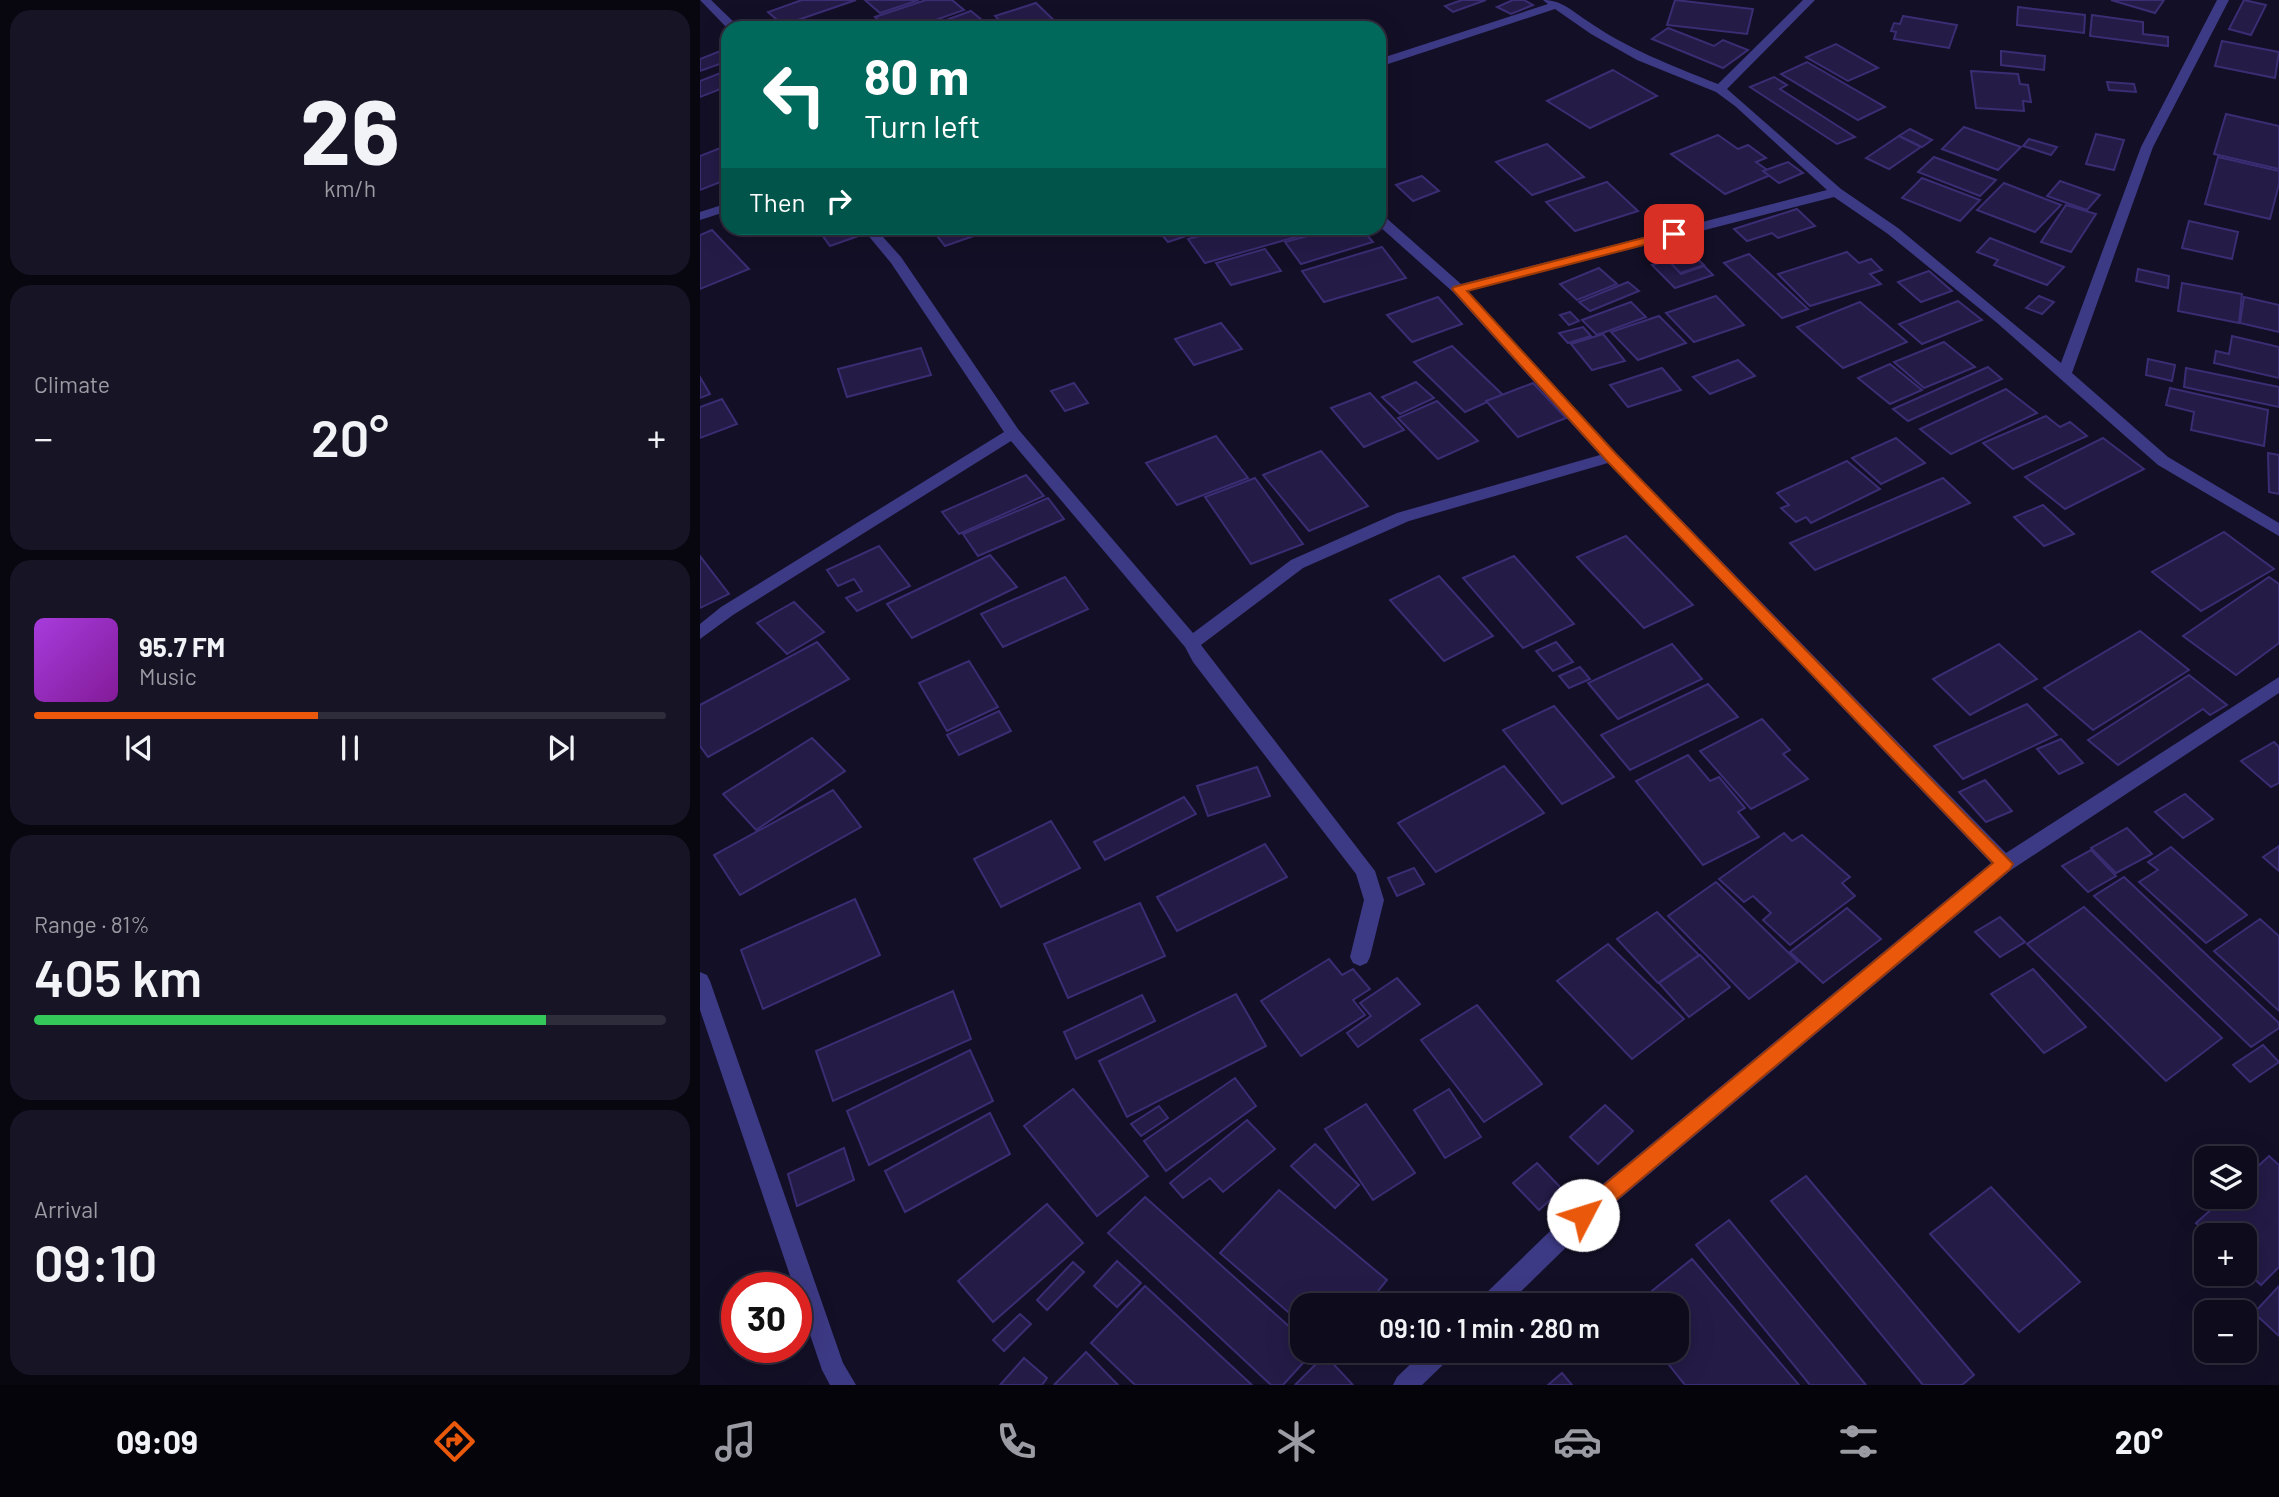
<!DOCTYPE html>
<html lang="en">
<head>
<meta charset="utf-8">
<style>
	:root { --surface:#0e0b1c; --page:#171425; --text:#f1f3f6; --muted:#9b9ba3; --line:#2e2b3b; --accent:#ea580c }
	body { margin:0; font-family:Barlow,sans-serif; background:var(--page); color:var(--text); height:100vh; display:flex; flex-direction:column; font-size:26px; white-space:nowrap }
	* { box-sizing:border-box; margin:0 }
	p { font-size:23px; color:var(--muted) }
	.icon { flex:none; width:38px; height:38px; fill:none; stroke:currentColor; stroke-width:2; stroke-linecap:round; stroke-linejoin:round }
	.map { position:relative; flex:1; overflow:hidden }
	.drawer { display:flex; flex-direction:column; gap:10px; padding:10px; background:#08060f; width:700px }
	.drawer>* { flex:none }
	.banner { position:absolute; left:21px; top:21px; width:665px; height:214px; border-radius:21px; box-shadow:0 7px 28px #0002,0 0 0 2px var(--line); background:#00695c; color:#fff; overflow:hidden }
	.buttons { position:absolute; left:1494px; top:1146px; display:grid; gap:14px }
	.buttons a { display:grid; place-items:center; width:63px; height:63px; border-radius:14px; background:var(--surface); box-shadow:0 7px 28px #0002,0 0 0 2px var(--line); font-size:35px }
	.speed { position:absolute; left:21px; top:1272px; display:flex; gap:14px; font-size:35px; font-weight:700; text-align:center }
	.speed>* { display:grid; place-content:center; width:91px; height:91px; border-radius:50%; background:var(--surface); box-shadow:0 7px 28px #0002,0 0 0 2px var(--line); line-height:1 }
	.speed .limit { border:10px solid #d22; background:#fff; color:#111 }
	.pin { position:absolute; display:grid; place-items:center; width:60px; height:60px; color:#fff; margin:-30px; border-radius:14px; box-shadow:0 4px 10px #0006 }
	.me { position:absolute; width:77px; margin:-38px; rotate:50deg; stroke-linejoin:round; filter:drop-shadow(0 0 5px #0008) }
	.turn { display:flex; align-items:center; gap:24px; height:147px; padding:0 28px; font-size:32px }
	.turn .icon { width:91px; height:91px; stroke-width:2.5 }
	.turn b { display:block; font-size:49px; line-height:60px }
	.then { display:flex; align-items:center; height:66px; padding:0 28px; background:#0003; gap:14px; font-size:26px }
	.big { font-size:52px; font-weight:600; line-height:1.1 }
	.drawer .card { flex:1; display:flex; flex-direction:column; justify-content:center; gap:10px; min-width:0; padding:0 24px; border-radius:21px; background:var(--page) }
	.drawer .dial { align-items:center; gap:0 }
	.dial b { font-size:91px; line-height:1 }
	.song { display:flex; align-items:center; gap:21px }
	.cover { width:84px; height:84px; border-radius:10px; background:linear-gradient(135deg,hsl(280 70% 55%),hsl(290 70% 35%)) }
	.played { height:7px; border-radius:4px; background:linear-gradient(90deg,var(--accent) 45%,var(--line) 45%) }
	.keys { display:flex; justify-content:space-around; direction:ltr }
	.heat { display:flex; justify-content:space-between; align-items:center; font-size:38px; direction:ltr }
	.charge { height:10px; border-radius:5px; background:linear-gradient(90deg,#34c759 81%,var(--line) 0) }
	.trip { position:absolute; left:590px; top:1293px; width:399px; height:70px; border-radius:21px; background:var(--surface); box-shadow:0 7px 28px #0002,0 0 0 2px var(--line); font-weight:600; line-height:70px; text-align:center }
	.dock { display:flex; height:112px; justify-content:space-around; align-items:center; background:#06040b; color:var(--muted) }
	.dock .icon { width:49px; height:49px }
	.dock .active { color:var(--accent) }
	.dock b { font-size:32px; color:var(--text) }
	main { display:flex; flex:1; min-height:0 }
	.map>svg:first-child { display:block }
	.building { fill:#241b47; stroke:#3b2d73; stroke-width:2 }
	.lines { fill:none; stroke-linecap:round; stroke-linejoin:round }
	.minor { fill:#3d3a85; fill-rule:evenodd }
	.route { fill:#ea580c; stroke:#983908; stroke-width:2 }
</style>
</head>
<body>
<main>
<section class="drawer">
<div class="card dial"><b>26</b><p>km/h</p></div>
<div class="card"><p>Climate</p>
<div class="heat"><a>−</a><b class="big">20°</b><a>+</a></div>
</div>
<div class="card">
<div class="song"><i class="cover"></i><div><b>95.7 FM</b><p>Music</p></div></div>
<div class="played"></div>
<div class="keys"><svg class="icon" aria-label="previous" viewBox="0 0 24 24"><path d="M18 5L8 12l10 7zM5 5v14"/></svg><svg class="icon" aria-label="pause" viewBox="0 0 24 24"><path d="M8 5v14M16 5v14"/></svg><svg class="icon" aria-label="next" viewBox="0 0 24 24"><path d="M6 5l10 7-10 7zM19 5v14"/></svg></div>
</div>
<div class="card"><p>Range · 81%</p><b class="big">405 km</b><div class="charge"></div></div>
<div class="card"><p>Arrival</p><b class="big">09:10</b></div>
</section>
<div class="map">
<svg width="1579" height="1385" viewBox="0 0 1579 1385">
	<rect width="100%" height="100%" fill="#130f26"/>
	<g class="building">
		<path d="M102 0H156L83 25 68 12Z"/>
		<path d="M165 0H219L180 13Z"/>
		<path d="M226 0H252L264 10 213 28H187L175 17Z"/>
		<path d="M762 0H786L753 12 745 6Z"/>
		<path d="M813 0H824L833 5 811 14 797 7Z"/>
		<path d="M975 0 1053 9 1047 34 967 25Z"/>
		<path d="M1411 0H1464L1455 13Z"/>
		<path d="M1544 0 1566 5 1551 35 1529 29Z"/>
		<path d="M336 3 362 28H307L295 16Z"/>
		<path d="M1318 7 1385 15 1384 33 1317 25Z"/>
		<path d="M271 11 283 21 263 28H224Z"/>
		<path d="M1392 15 1443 22V34L1468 37V46L1390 36Z"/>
		<path d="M1203 16 1257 25 1249 48 1194 39 1196 32 1191 31 1194 23 1200 24Z"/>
		<path d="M968 28 1014 46 1023 40 1048 50 1023 68 952 39Z"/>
		<path d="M1522 41 1579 52 1575 78 1515 66Z"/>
		<path d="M1136 44 1178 68 1148 81 1106 57Z"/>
		<path d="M28 48V61L0 71V59Z"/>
		<path d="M1301 51 1345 56 1344 70 1301 65Z"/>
		<path d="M1107 62 1185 107 1158 120 1081 74Z"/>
		<path d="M28 70V86L0 97V81Z"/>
		<path d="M913 70 957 96 890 128 847 101Z"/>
		<path d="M1271 71 1318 74 1320 84 1328 85 1331 102 1323 101 1324 111 1276 108Z"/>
		<path d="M1074 77 1087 85 1080 89 1155 137 1137 144 1050 87Z"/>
		<path d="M1407 82 1434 84 1436 92 1409 90Z"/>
		<path d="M1526 114 1579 126V169L1514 154Z"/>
		<path d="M1264 127 1321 147 1298 170 1242 149Z"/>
		<path d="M1210 129 1232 140 1222 147 1199 136Z"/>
		<path d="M1396 134 1424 140 1414 170 1386 164Z"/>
		<path d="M1018 135 1038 149 1048 145 1066 158 1056 162 1073 174 1025 194 971 154Z"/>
		<path d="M1199 136 1221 147 1189 169 1166 158Z"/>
		<path d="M1329 139 1357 147 1351 155 1323 146Z"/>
		<path d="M847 144 884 177 832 195 796 162Z"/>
		<path d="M28 145V179L0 190V156Z"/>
		<path d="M1234 157 1296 180 1280 196 1218 172Z"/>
		<path d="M1518 157 1579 171V184L1570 219 1505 204Z"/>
		<path d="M1088 162 1103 173 1079 183 1063 171Z"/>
		<path d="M722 176 739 191 713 201 696 185Z"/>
		<path d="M1222 178 1280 200 1260 221 1202 198Z"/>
		<path d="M1360 181 1400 195 1387 210 1347 196Z"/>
		<path d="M907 182 938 211 875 231 846 202Z"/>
		<path d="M1304 183 1361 205 1335 232 1277 210Z"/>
		<path d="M1366 205 1396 214 1371 252 1341 242Z"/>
		<path d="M1097 209 1115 226 1078 238 1072 233 1047 241 1034 229Z"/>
		<path d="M1489 221 1538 232 1532 259 1482 248Z"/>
		<path d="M117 228H158L164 234 130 246Z"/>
		<path d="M231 228H286L288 231 245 246Z"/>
		<path d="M456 228H510L468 242Z"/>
		<path d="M528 228H627L505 263 488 239Z"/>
		<path d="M637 228H661L673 242 601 264 585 242Z"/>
		<path d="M12 230 49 269 0 289V235Z"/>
		<path d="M1290 238 1364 267 1347 285 1294 265 1298 260 1277 252Z"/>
		<path d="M682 247 706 278 624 302 602 271Z"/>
		<path d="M565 249 581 271 531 285 516 263Z"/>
		<path d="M1147 252 1159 263 1171 259 1182 270 1170 274 1181 284 1110 306 1078 274Z"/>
		<path d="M991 253 1004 265 980 273 968 260Z"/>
		<path d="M1049 254 1108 309 1082 318 1024 263Z"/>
		<path d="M968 260 981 274 1004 266 1013 275 975 288 952 265Z"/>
		<path d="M899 268 917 284 877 300 860 284Z"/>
		<path d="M1438 269 1469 276 1468 288 1436 281Z"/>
		<path d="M1229 271 1252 291 1221 302 1198 282Z"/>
		<path d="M928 282 939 291 890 311 879 302Z"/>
		<path d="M1482 283 1542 294 1539 323 1478 311Z"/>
		<path d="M1016 296 1044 325 994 342 966 313Z"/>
		<path d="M1339 296 1354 302 1342 314 1326 308Z"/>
		<path d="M738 297 762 324 712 342 687 315Z"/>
		<path d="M1544 297 1579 305V332L1540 323Z"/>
		<path d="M1258 301 1282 320 1222 344 1199 324Z"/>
		<path d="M931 302 946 317 897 335 882 320Z"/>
		<path d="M1160 302 1207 342 1143 368 1097 327Z"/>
		<path d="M870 312 879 321 869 325 860 315Z"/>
		<path d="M959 316 986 343 938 360 911 332Z"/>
		<path d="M521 323 542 349 494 365 475 339Z"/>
		<path d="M883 327 891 336 868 343 859 333Z"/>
		<path d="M903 334 925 361 892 370 871 344Z"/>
		<path d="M1532 336 1579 347V378L1514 363 1516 351 1529 354Z"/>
		<path d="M1244 342 1275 367 1224 388 1194 362Z"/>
		<path d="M752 346 803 395 765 412 714 362Z"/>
		<path d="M221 348 231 375 147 397 138 369Z"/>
		<path d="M1448 359 1475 365 1472 381 1446 375Z"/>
		<path d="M1038 360 1055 376 1010 394 993 377Z"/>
		<path d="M1190 364 1222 390 1190 404 1158 378Z"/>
		<path d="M1288 367 1302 379 1208 421 1193 409Z"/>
		<path d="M962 368 981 390 928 407 910 385Z"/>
		<path d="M1486 368 1579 387V407L1484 387Z"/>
		<path d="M0 377 10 394 0 398Z"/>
		<path d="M716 382 734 398 700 414 682 397Z"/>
		<path d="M374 383 388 403 365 411 351 391Z"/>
		<path d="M833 383 866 418 818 437 786 401Z"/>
		<path d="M1470 388 1568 410 1564 446 1491 430 1494 412 1466 405Z"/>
		<path d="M1306 389 1337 413 1251 454 1220 429Z"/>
		<path d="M670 393 704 430 664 447 631 408Z"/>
		<path d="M22 399 37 424 0 438V407Z"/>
		<path d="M737 401 778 441 738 459 698 418Z"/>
		<path d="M1346 416 1360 427 1370 422 1387 436 1313 469 1283 443Z"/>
		<path d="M516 436 548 478 477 505 446 463Z"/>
		<path d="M1196 438 1225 463 1181 484 1152 458Z"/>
		<path d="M1403 438 1444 469 1365 509 1325 477Z"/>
		<path d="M621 451 668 506 609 531 563 475Z"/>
		<path d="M1568 453 1579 455V494L1569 492Z"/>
		<path d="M1147 461 1180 489 1111 523 1106 517 1096 522 1081 508 1089 505 1077 493Z"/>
		<path d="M326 475 344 496 259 534 242 512Z"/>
		<path d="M555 478 603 544 551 564 505 497Z"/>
		<path d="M1243 478 1270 503 1115 570 1090 543Z"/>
		<path d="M348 498 364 519 278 556 263 534Z"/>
		<path d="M1343 505 1374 534 1344 546 1314 517Z"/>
		<path d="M1524 532 1574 569 1501 611 1452 572Z"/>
		<path d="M926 536 993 605 944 628 877 557Z"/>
		<path d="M179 546 210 586 157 611 146 598 162 591 154 579 138 586 127 570Z"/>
		<path d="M290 555 317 587 212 638 187 604Z"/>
		<path d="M0 556 29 594 0 608Z"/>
		<path d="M814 556 874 624 823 648 763 578Z"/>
		<path d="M739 576 793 636 744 661 690 600Z"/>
		<path d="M365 577 388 609 303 647 281 614Z"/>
		<path d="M1569 577 1579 584V643L1536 675 1483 636Z"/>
		<path d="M94 602 124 632 87 654 57 623Z"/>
		<path d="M1440 631 1489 670 1393 730 1344 688Z"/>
		<path d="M117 642 149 679 8 757 0 746V705Z"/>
		<path d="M856 642 873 662 853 671 836 651Z"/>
		<path d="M972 644 1002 679 918 719 888 683Z"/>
		<path d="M1299 644 1337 679 1270 715 1233 679Z"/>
		<path d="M269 661 298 707 247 731 219 683Z"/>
		<path d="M880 667 890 679 869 688 859 676Z"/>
		<path d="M1489 675 1527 705 1510 715 1503 709 1418 765 1388 740Z"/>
		<path d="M1008 684 1038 717 930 770 901 735Z"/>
		<path d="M1327 704 1357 735 1263 779 1234 746Z"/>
		<path d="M854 706 914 777 862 804 803 730Z"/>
		<path d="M299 711 311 731 259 755 247 735Z"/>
		<path d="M1062 719 1090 750 1083 754 1108 779 1051 809 1000 751Z"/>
		<path d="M112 738 145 771 56 830 23 794Z"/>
		<path d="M1361 739 1383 763 1359 774 1337 749Z"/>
		<path d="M1574 742 1579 747V783L1571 787 1541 761Z"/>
		<path d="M988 755 1010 781 1019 777 1045 808 1038 812 1059 837 1003 865 936 781Z"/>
		<path d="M804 766 844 813 736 872 698 823Z"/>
		<path d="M557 767 570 796 508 816 497 786Z"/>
		<path d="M1285 780 1312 811 1286 822 1259 792Z"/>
		<path d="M133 790 161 827 40 895 14 855Z"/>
		<path d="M1485 794 1513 819 1483 838 1455 812Z"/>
		<path d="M484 797 496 814 405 860 394 842Z"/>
		<path d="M351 821 380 868 301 907 274 859Z"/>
		<path d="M1427 828 1452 854 1416 873 1391 848Z"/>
		<path d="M1084 833 1092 841 1102 835 1150 877 1142 883 1155 896 1090 945 1063 920 1071 913 1053 896 1044 902 1019 879Z"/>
		<path d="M565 844 587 877 477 931 457 897Z"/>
		<path d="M1579 846V871L1563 857Z"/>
		<path d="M1471 847 1547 915 1506 943 1439 882 1458 870 1448 862Z"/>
		<path d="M1391 850 1416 876 1388 892 1362 866Z"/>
		<path d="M714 868 724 884 697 896 688 878Z"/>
		<path d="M1424 877 1579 1023V1028L1551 1047 1394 896Z"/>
		<path d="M1016 882 1098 962 1049 999 968 916Z"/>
		<path d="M155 899 180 955 63 1009 41 950Z"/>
		<path d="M440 903 465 956 368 998 344 944Z"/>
		<path d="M1384 907 1522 1038 1466 1081 1327 944Z"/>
		<path d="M1147 908 1181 939 1123 983 1090 952Z"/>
		<path d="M957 912 999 955 958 983 917 939Z"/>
		<path d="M1300 917 1325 942 1300 957 1275 932Z"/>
		<path d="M1560 919 1579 936V1011L1514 951Z"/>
		<path d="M908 944 984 1019 932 1059 857 981Z"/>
		<path d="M1000 955 1030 987 989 1017 959 983Z"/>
		<path d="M629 959 642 975 653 969 670 989 653 1000 665 1015 601 1056 561 1001Z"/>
		<path d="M1333 969 1386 1027 1344 1053 1291 994Z"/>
		<path d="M697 978 720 1004 658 1047 647 1033 671 1016 660 1003Z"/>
		<path d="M253 991 271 1039 133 1101 116 1051Z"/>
		<path d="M536 994 566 1046 427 1117 399 1061Z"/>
		<path d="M442 995 455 1021 376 1059 364 1032Z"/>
		<path d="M777 1005 842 1084 784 1122 721 1040Z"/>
		<path d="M1563 1045 1579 1062 1550 1082 1533 1065Z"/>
		<path d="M270 1050 293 1101 169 1165 147 1111Z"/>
		<path d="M535 1078 556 1106 466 1171 444 1141Z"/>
		<path d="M373 1089 448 1176 397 1216 324 1126Z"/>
		<path d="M749 1089 781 1137 745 1158 714 1110Z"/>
		<path d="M666 1104 715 1173 673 1200 625 1129Z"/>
		<path d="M905 1105 933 1131 898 1164 870 1137Z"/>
		<path d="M459 1106 468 1118 441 1136 431 1124Z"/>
		<path d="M290 1113 310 1154 205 1212 185 1171Z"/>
		<path d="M547 1120 575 1149 523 1192 510 1178 483 1198 470 1183Z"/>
		<path d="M615 1144 659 1185 635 1208 591 1166Z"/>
		<path d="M144 1148 154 1180 97 1206 88 1174Z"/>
		<path d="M1569 1156 1579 1165V1267L1561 1285 1545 1270V1236H1509L1496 1223 1525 1197H1545V1178Z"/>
		<path d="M837 1163 862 1189 839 1210 813 1183Z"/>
		<path d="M1106 1176 1274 1375 1262 1385H1223L1071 1201Z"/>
		<path d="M1291 1187 1380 1282 1319 1332 1230 1234Z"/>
		<path d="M579 1190 687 1280 666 1306H602V1324L520 1253Z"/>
		<path d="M445 1197 602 1338V1351H614L583 1385H571L408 1233Z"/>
		<path d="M347 1204 383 1243 293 1322 258 1281Z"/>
		<path d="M1029 1220 1166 1385H1110L996 1245Z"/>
		<path d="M992 1259 1099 1385H985L958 1351H976V1306H933Z"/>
		<path d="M417 1261 441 1283 417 1307 394 1286Z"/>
		<path d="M373 1262 384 1272 347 1310 337 1300Z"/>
		<path d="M445 1286 552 1385H435L391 1343Z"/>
		<path d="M1579 1286V1336L1554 1313Z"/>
		<path d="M320 1314 331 1324 304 1351 293 1340Z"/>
		<path d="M386 1352 418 1385H354Z"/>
		<path d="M625 1355 653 1385H595Z"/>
		<path d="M324 1358 347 1378 342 1385H300Z"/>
		<path d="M862 1373 872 1385H848Z"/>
	</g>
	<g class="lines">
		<g class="minor">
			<path d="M0 0H11L40 28 28 29Z"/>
			<path d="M843 0C861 0 871 10 886 20 927 49 973 66 1018 84L1103 0H1115L1027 89 1141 189 1198 228 1361 363 1441 147 1517 0H1529L1453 147 1372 373 1468 457 1579 523V536L1458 465 1296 322 1188 234 1134 197 767 291 916 453 1306 853 1579 677V693L1311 870 891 1223 806 1306H778L781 1298 875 1207 1291 863 908 463 709 521 603 568 501 645 675 871 684 900 670 957 667 963 660 966 653 963 650 957 664 900 656 874 493 662 485 647 311 441 33 615 0 639V624L21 607 304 432 191 263 162 228H175L201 257 318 429 493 633 591 560 697 513 900 455 753 292 679 226V215L684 216 761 284 1127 190 1035 106 1016 92 937 60 891 34 855 9 679 67V59L848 4Z"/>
			<path d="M28 203V211L0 220V212Z"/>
			<path d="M0 972 7 975 10 981 143 1363 156 1385H130L122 1370 0 1010Z"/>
			<path d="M724 1351H753L749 1359 722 1385H693L697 1377Z"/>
		</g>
	</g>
	<path class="route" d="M974 230 980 234 978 236 767 291 916 454 1313 864 1310 869 890 1222 883 1225 876 1222 873 1215 876 1208 1293 863 906 460 752 289 754 287Z"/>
</svg>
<div class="buttons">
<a><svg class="icon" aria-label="layers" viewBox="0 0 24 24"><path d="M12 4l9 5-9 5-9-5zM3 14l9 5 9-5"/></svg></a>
<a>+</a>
<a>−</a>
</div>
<div class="speed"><div class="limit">30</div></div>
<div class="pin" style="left:974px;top:234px;background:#d93025"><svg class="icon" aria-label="arrive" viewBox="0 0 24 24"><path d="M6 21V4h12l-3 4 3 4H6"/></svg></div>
<svg class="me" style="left:883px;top:1215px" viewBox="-20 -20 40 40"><circle r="19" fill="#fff"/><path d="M0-13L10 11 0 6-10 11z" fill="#ea580c"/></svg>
<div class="trip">09:10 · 1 min · 280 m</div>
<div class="banner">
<div class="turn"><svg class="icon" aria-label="left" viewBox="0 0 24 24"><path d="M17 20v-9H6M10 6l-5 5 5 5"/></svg><div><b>80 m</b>Turn left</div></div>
<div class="then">Then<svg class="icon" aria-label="right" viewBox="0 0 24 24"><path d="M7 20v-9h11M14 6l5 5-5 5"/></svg></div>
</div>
</div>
</main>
<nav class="dock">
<b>09:09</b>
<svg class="icon active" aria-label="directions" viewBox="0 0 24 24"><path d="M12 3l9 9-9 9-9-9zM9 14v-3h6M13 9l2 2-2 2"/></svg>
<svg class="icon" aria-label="music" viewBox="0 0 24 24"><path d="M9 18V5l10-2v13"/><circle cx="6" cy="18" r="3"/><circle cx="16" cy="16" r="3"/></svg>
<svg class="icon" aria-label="phone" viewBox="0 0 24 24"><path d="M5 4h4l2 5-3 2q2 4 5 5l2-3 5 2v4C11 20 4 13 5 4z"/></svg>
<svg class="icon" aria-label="climate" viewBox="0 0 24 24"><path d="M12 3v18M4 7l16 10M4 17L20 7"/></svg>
<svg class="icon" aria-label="car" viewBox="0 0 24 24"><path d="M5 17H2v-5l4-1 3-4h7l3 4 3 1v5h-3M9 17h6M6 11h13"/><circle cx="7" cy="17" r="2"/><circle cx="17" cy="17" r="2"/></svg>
<svg class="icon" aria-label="filters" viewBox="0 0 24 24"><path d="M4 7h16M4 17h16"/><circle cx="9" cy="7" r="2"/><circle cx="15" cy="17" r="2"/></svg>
<b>20°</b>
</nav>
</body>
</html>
